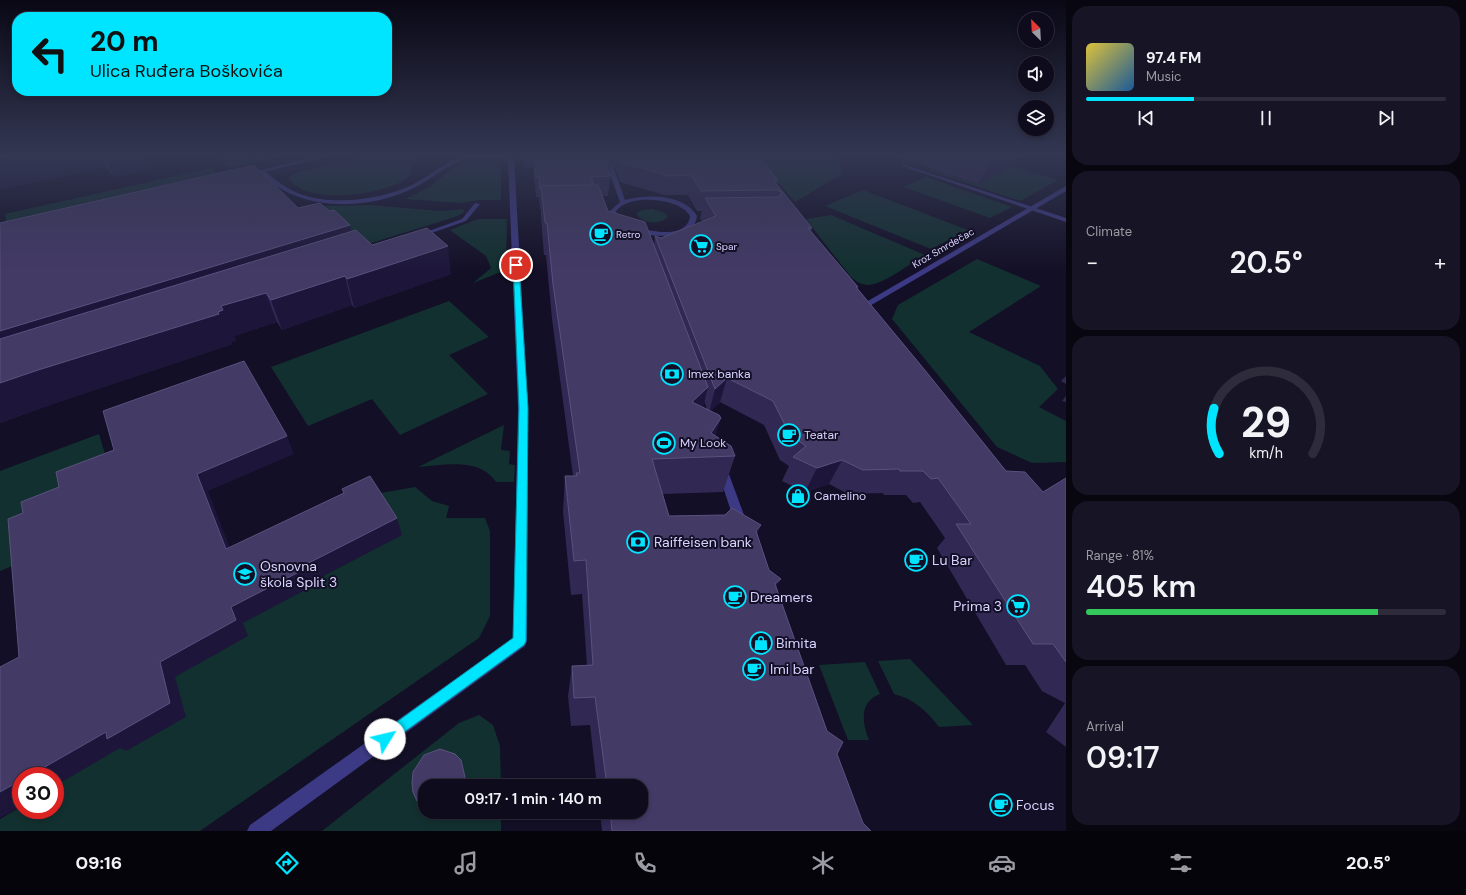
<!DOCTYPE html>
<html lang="en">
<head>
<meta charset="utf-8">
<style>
	:root { --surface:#0e0b1c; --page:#171425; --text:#f1f3f6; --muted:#9b9ba3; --line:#2e2b3b; --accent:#00e5ff }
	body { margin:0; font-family:"DM Sans",sans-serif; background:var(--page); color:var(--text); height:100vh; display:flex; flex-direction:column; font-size:15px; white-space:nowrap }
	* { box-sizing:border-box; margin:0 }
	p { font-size:13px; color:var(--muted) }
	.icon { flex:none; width:22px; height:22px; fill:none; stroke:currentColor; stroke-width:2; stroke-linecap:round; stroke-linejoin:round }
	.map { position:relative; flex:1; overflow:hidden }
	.sheet { display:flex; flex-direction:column; gap:6px; padding:6px; background:#08060f; width:400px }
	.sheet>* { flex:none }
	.guide { position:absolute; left:12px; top:12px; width:380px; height:84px; border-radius:16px; box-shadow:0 2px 6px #0003,0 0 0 1px var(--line); background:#00e5ff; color:#111; overflow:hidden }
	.needle { width:26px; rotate:336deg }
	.fabs { position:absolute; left:1018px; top:12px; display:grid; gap:8px }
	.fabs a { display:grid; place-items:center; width:36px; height:36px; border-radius:50%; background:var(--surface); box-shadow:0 2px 6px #0003,0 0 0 1px var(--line); font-size:20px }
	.speed { position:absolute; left:12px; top:767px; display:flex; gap:8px; font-size:20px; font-weight:700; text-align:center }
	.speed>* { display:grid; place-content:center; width:52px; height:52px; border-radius:50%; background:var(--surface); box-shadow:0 2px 6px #0003,0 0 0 1px var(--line); line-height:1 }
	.speed .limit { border:6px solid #d22; background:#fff; color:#111 }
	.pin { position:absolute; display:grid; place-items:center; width:34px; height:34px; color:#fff; margin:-17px; border:2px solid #fff; border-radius:50%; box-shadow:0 1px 4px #0007 }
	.me { position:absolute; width:44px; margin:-22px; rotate:54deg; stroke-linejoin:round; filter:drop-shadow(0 0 3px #0008) }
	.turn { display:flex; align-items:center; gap:14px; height:84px; padding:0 12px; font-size:18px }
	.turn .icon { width:52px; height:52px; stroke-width:2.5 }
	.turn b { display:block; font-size:28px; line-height:34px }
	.big { font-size:30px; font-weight:600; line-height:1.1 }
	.sheet .card { flex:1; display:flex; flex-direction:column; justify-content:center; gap:6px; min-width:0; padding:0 14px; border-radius:16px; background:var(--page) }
	.sheet .dial { align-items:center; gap:0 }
	.dial svg { height:104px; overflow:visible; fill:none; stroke:var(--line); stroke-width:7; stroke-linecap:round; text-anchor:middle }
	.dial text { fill:var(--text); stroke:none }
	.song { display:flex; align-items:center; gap:12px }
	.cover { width:48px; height:48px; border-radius:6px; background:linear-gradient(135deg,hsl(50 70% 55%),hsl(210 70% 35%)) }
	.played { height:4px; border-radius:2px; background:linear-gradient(90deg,var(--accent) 30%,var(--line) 30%) }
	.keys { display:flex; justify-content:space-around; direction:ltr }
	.heat { display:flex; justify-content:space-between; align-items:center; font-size:22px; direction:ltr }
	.charge { height:6px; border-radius:3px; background:linear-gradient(90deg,#34c759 81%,var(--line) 0) }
	.trip { position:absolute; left:418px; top:779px; width:230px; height:40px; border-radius:16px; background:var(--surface); box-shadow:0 2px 6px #0003,0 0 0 1px var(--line); font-weight:600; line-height:40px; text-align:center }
	.dock { display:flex; height:64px; justify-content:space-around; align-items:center; background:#06040b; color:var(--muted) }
	.dock .icon { width:28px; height:28px }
	.dock .selected { color:var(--accent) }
	.dock b { font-size:18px; color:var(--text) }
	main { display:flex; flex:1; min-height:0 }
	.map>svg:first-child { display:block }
	.green { fill:#12302f }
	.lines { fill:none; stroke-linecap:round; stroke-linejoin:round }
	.pedestrian { fill:#3d3a85; fill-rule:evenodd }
	.minor { fill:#3d3a85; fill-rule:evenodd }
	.tertiary { fill:#3d3a85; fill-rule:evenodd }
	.wall { fill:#312854; fill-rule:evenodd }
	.shaded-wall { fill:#1d163a }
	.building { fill:#433a66; stroke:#5a527e }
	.route { fill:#00e5ff; stroke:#0095a6 }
	.labels { text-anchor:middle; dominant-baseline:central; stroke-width:4; stroke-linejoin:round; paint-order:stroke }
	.far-poi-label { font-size:10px; fill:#d9d4ff; stroke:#130f26; text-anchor:start }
	.far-street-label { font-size:10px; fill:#d9d4ff; stroke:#130f26 }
	.poi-label { font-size:12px; fill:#d9d4ff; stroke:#130f26; text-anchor:start }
	.near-poi-label { font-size:14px; fill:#d9d4ff; stroke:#130f26; text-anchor:start }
</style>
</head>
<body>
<main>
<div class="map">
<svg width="1066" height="831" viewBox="0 0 1066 831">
	<rect width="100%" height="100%" fill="#130f26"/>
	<g class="green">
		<path d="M213 155H287L229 168Z"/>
		<path d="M370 155H421L412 165 411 174C407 177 403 181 399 183 373 195 308 205 289 179V177L300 172Z"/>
		<path d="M755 155H824L838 160 842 174 795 202Z"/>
		<path d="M479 159H501V200H480L460 203 405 199 430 187 452 168 465 162Z"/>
		<path d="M1012 166 1058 180 1020 201 928 170 931 169 978 184Z"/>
		<path d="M212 168 217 173 6 221 5 214Z"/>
		<path d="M926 177 1012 207 990 218 903 187Z"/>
		<path d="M863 190 968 230 931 249 825 206Z"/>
		<path d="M369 205 441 211 463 209 464 212 458 216 358 247 291 219 324 206Z"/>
		<path d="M652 209 665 213 668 217C660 225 644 224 637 215V213L642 210Z"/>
		<path d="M831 215 925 255C911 263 884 284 869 285 861 285 855 281 850 276L806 219Z"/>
		<path d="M478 219H507L506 270 473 283 491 268 486 256 450 230Z"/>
		<path d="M977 259 1041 286 969 332 1040 366 1058 389 1039 407 1066 421V462L1032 463 997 447 892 319 898 305Z"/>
		<path d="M449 301 489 337 449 355 488 394 400 435 372 399 308 426 271 367Z"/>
		<path d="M504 425 501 450 510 451 509 464 515 465 514 482H496C479 457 445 465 418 467Z"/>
		<path d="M99 434 109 468 17 564 0 571V471Z"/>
		<path d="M415 487 432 501 449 506 446 518H485L490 531V616L479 638 200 831H0V819L17 809 16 795 21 792V810H55V785L173 667 241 618 305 590 302 582 317 579 401 535 375 494Z"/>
		<path d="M910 659 973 725 939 727C927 711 914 699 894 694L878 661Z"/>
		<path d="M865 662 880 694C859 702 862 722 869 740H848L819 665Z"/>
		<path d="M479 715 493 725 500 746 501 786H425V812H501V831H322L459 723Z"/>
	</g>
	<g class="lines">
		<g class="pedestrian">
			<path d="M603 155H609L625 200C647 194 684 194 697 216 694 247 623 236 613 220 611 218 611 214 610 211L620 202ZM641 200C656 199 682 202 690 216 687 244 634 229 619 219L616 211C623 203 632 201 641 200Z"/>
			<path d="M902 164 1066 218V222L902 166Z"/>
			<path d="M475 203 480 204 466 221 420 237 415 236 462 219Z"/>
			<path d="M722 465 726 466 727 469 747 523 745 526 741 528 737 526 735 523 717 469 718 466Z"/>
		</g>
		<g class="minor">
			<path d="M468 155H511L514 157 528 408 527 641 525 646 271 831H247L250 825 513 638 518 408 508 159C494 158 477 155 463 160 443 167 427 183 407 191 361 211 295 211 259 171L264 170C275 180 288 190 303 195 335 206 384 199 414 184 432 174 447 160 468 155Z"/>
			<path d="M1066 186V191L868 307H862L861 305Z"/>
		</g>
		<path class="tertiary" d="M320 155H331L249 176 246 174Z"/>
	</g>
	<g class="wall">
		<path d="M0 155H144L150 169 114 177 106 167Z"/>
		<path d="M524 155H758L778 180 777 185 812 228 811 232 858 287 857 288 1006 471 1043 492 1066 478V747L1046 732 1065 703 1042 691 1025 665H1006L937 548 945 538 920 502 913 503 906 495H884L883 493 848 494 829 484 805 492 782 481 789 466 780 460 764 425 720 402 710 411 715 436 735 456 723 492 663 494 669 516 761 525 757 534 769 570 776 587 827 731 837 754 863 823 871 831H602L600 812H641V786H597L590 725 571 726 568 696 572 666H587L582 594 571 595 563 512 565 476H573L552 319 546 255H544L541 216V209H540L539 197H536L533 167 525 168ZM612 160 620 182 664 195H688L697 211H702L700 218 702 222 661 238 655 236 654 245 608 211 602 196H608ZM704 401 707 409 703 407Z"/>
		<path d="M891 155H1018L1012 166 978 184Z"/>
		<path d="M298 208 352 231 372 245 451 274 354 308 352 305 282 330 277 322 234 336 236 340 231 342 232 344 61 401 0 423V223Z"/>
		<path d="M1066 376V384L1061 381Z"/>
		<path d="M1066 396V402L1062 401Z"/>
		<path d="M440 749 455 754 461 760 466 781 464 786H425V809L419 805 413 792 412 783 413 772 424 755Z"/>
	</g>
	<g class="shaded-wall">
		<path d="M13 155H101L106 167 0 190V158Z"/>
		<path d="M103 155H144L150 169 114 177Z"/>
		<path d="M996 155H1018L1012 166 978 184 992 158Z"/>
		<path d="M350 225 356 252 0 368V331Z"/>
		<path d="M448 246 451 274 354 308 347 279Z"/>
		<path d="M345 276 352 305 282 330 271 300Z"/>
		<path d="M266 293 277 322 234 336 236 340 231 342 232 344 61 401 0 423V383L218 312 221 306Z"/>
		<path d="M727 378 720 402 709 413 715 389Z"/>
		<path d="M708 387 699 423 692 402Z"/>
		<path d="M721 418 710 454 711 433Z"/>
		<path d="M287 436 294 454 208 491 237 566 226 549 197 474Z"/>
		<path d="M842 460 829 484 805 492 817 468Z"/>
		<path d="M397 518 402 535 304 586 305 590 243 623 248 636 175 677 186 717 126 751 120 748 55 786V776H29L160 662 231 607 295 570Z"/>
		<path d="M761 525 745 560 756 531Z"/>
		<path d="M781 579 763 612 775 584Z"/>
		<path d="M462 764 466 781 464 786H462Z"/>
		<path d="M21 780V806L0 818V792Z"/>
	</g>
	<g class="building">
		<path d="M0 155H13L0 158Z"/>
		<path d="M534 155H610L612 159 604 157 610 176 591 177 594 185 541 186V189H540L539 177H536Z"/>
		<path d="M619 155H758L778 180 774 181 812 228H808L858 287H856L924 369 1006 471 1025 472 1043 492 1066 478V662L1053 644H1033L956 524H971L938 478 931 479 923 471H900L899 469 863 470 842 460 817 468 793 457 806 446 790 435 773 401 727 378 715 389 655 236 661 238 716 216 705 198 777 197 781 195V192L777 190 701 191 691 175 668 176 622 162Z"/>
		<path d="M984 155H996L992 158Z"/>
		<path d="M254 165 298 208 320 203 329 211 334 210 350 225 0 331V223Z"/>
		<path d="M598 185 608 211 645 222 708 387 692 402 719 415 721 418 711 433 731 446 735 456 652 459 669 516 725 515 732 508 761 525 756 531 769 570 781 579 775 584 827 731 843 742 837 754 863 823 871 831H612L610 812H641V786H607L595 697 574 698 572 666 593 665 586 560 574 561 565 476H577L576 473H580L553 284 547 223H545L541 186Z"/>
		<path d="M427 228 448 246 347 279 345 276 271 300 266 293 221 306 223 310 218 312 219 314 38 370 0 383V339L356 230 372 245Z"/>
		<path d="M244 361 287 436 197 474 226 549 344 493 342 489 370 476 397 518 295 570 297 573 231 607 236 620 160 662 170 703 107 739 106 732 29 776H21V780L0 792V667L19 657 8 519 23 513 21 502 59 487 56 472 114 450 103 411Z"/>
		<path d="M440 749 455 754 461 760 465 777 462 786H425V807L417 801 413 792 412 783 413 772 424 755Z"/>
	</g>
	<linearGradient id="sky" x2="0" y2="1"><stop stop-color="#0a0815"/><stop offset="0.57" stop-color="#333752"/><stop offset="1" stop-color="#333752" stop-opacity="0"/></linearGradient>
	<rect width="1066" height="272" fill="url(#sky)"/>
	<path class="route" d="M513 263 519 265 528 408 526 641 524 645 385 746 380 744 378 739 380 734 513 638 519 408Z"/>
	<defs>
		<g id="cafe-ring" transform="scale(1.15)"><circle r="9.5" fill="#130f26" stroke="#00e5ff" stroke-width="1.5"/><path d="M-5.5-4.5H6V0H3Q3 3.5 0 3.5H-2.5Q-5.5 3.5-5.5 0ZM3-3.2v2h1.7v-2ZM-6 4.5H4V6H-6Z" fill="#00e5ff"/></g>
		<g id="supermarket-ring" transform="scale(1.15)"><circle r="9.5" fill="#130f26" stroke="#00e5ff" stroke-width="1.5"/><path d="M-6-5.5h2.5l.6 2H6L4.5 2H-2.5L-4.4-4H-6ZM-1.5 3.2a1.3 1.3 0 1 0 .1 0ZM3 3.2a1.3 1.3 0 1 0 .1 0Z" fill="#00e5ff"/></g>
		<g id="bank-ring" transform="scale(1.15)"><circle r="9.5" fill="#130f26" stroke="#00e5ff" stroke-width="1.5"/><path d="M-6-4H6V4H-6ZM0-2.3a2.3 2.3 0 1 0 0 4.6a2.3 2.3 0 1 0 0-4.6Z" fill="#00e5ff"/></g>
		<g id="stadium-ring" transform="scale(1.15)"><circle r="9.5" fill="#130f26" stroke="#00e5ff" stroke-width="1.5"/><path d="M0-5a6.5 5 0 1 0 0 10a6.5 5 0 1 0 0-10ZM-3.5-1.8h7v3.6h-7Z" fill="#00e5ff"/></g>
		<g id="shop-ring" transform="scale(1.15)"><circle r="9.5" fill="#130f26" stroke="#00e5ff" stroke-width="1.5"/><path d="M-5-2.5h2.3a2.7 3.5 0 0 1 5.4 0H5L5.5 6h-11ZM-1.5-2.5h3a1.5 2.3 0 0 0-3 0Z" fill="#00e5ff"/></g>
		<g id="school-ring" transform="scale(1.15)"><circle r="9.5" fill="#130f26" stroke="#00e5ff" stroke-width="1.5"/><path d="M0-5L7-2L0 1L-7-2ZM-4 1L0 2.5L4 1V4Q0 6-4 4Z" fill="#00e5ff"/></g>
	</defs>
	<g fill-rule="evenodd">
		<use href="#cafe-ring" x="601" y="234"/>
		<use href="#supermarket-ring" x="701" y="246"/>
		<use href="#bank-ring" x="672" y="374"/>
		<use href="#cafe-ring" x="789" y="435"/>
		<use href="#stadium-ring" x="664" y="443"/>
		<use href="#shop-ring" x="798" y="496"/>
		<use href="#bank-ring" x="638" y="542"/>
		<use href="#cafe-ring" x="916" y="560"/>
		<use href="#school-ring" x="245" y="574"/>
		<use href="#cafe-ring" x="735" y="597"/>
		<use href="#supermarket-ring" x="1018" y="606"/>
		<use href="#shop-ring" x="761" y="643"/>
		<use href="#cafe-ring" x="754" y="669"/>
		<use href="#cafe-ring" x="1001" y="805"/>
	</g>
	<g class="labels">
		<g class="far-poi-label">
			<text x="616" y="234">Retro</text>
			<text x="716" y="246">Spar</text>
		</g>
		<g class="far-street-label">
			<text transform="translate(943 248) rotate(-30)">Kroz Smrdečac</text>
		</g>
		<g class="poi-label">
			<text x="688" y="374">Imex banka</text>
			<text x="804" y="435">Teatar</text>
			<text x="680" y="443">My Look</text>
			<text x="814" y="496">Camelino</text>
		</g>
		<g class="near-poi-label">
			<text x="654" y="542">Raiffeisen bank</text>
			<text x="932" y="560">Lu Bar</text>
			<text x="260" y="566">Osnovna<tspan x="260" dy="16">škola Split 3</tspan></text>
			<text x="750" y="597">Dreamers</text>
			<text x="1002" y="606" text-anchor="end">Prima 3</text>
			<text x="776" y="643">Bimita</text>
			<text x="770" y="669">Imi bar</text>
			<text x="1016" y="805">Focus</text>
		</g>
	</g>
</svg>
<div class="fabs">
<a><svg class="needle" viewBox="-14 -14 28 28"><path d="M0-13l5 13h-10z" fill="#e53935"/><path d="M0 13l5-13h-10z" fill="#9b9ba3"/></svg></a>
<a><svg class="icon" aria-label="sound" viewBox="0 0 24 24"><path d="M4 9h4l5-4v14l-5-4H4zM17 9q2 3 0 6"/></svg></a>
<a><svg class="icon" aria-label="layers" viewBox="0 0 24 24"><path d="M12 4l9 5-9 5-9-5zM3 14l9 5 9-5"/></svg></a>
</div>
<div class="speed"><div class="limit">30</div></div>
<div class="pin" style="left:516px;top:265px;background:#d93025"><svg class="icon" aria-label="arrive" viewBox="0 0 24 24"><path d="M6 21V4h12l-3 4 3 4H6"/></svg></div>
<svg class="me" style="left:385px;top:739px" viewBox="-20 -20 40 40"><circle r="19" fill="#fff"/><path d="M0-13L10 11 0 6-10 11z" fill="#00e5ff"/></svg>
<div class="trip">09:17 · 1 min · 140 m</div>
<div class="guide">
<div class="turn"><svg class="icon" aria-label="left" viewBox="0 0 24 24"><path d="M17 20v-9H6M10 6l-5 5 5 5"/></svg><div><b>20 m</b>Ulica Ruđera Boškovića</div></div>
</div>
</div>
<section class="sheet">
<div class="card">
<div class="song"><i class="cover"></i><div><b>97.4 FM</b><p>Music</p></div></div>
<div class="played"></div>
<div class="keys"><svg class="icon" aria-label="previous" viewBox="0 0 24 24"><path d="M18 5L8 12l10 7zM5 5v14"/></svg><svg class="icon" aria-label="pause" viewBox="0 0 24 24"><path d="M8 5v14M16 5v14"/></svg><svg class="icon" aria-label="next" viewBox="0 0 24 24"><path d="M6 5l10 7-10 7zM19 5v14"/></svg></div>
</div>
<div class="card"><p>Climate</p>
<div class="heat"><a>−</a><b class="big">20.5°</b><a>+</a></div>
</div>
<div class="card dial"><svg viewBox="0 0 100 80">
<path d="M14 69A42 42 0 1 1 86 69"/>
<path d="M14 69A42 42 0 0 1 10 34" stroke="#00e5ff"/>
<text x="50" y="56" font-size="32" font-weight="700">29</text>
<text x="50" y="72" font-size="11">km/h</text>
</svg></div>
<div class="card"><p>Range · 81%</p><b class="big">405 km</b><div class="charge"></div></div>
<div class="card"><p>Arrival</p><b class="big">09:17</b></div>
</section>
</main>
<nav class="dock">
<b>09:16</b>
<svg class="icon selected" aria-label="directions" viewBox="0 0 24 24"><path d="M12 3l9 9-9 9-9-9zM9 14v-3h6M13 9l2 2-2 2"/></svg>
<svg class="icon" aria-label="music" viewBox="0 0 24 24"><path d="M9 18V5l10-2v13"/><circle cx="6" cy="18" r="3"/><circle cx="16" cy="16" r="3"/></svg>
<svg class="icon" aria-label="phone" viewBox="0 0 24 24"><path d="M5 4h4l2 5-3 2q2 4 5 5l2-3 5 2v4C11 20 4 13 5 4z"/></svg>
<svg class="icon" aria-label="climate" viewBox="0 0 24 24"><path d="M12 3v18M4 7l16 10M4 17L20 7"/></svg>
<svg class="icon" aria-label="car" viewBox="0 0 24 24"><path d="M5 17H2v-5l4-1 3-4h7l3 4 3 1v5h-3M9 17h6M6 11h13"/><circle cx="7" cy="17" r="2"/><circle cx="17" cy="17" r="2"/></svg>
<svg class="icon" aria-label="filters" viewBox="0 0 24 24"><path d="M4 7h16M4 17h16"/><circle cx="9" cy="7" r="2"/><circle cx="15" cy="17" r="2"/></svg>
<b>20.5°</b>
</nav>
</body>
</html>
